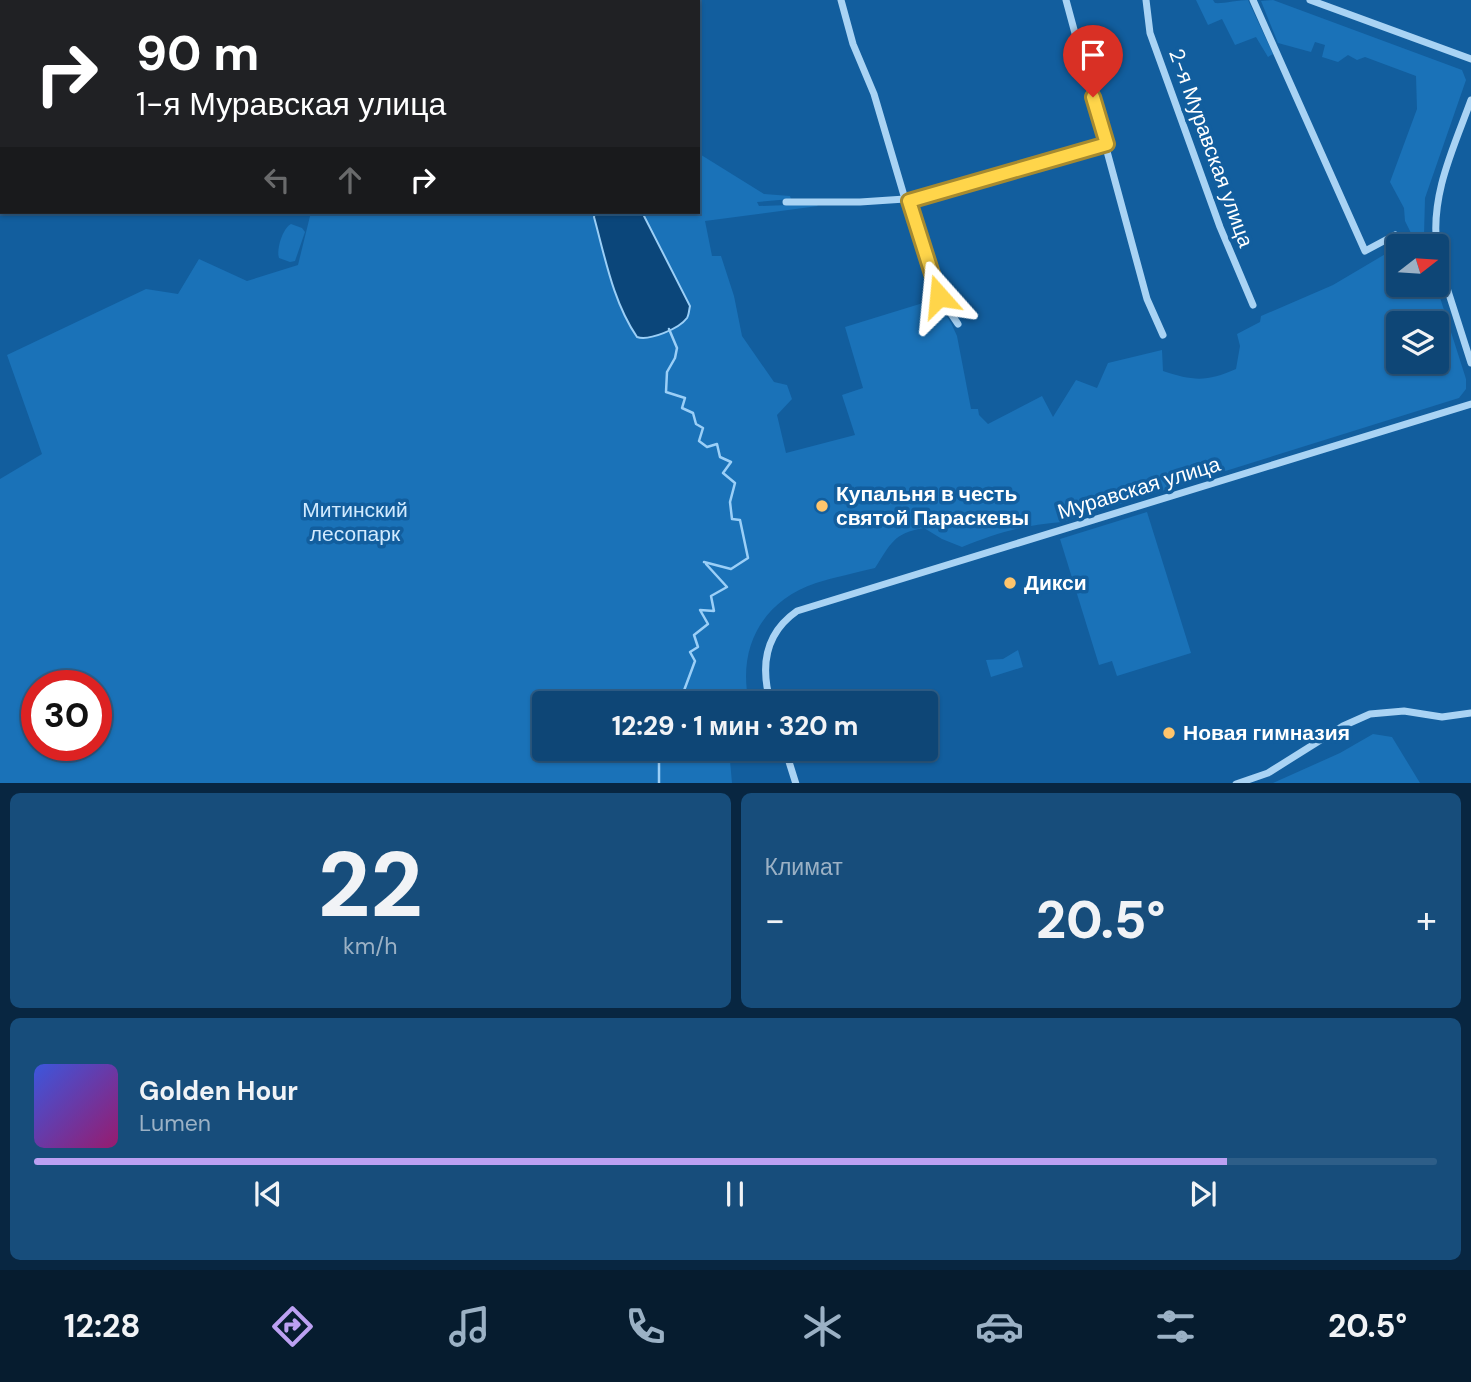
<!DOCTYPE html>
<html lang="ru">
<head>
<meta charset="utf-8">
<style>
	:root { --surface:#0e4676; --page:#174d7b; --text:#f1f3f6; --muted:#9bb1c5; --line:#2e5e88; --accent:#bca0f2 }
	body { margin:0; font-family:"DM Sans",sans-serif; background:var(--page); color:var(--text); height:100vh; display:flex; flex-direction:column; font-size:26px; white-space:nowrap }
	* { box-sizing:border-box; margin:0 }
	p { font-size:23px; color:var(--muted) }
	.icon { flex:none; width:38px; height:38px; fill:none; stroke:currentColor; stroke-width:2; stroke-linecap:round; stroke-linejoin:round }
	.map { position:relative; height:783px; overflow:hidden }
	.sheet { display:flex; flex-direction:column; gap:10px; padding:10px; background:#082641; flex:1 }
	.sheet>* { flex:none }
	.hud { position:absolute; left:0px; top:0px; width:700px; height:214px; box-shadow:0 2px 5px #0004,0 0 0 2px var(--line); background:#202124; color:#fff; overflow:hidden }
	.needle { width:46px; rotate:73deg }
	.controls { position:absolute; left:1386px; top:234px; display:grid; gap:14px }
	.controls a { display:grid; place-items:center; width:63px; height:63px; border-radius:7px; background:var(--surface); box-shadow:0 2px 5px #0004,0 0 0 2px var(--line); font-size:35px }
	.speed { position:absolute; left:21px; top:670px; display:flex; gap:14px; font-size:35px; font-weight:700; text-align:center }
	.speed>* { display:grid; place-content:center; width:91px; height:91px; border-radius:50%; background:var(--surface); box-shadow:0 2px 5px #0004,0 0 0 2px var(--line); line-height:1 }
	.speed .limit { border:10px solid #d22; background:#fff; color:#111 }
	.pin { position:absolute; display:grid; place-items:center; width:60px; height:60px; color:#fff; margin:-72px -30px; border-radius:50% 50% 50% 0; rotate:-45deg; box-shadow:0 0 7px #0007 }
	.pin .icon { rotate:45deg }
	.me { position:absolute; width:77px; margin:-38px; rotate:342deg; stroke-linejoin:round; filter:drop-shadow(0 0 5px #0008) }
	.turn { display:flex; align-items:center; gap:24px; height:147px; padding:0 21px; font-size:32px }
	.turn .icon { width:91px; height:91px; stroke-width:2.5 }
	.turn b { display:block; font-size:49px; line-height:60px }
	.lanes { display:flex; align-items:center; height:66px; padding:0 21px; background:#0003; justify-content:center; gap:35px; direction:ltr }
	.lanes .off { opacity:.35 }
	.big { font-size:52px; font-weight:800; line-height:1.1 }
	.sheet .tile { flex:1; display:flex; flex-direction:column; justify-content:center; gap:10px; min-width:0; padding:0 24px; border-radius:10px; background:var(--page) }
	.sheet .dial { align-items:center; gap:0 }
	.dial b { font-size:91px; line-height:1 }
	.song { display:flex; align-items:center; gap:21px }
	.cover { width:84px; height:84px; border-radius:10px; background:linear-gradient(135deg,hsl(230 70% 55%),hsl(320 70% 35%)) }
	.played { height:7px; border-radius:4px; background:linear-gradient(90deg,var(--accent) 85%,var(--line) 85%) }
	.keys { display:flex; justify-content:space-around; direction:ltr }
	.heat { display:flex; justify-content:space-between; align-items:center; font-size:38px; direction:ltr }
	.sheet .tiles { flex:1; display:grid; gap:10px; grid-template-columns:1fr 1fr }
	.tile:last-child { grid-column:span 2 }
	.trip { position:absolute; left:532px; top:691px; width:406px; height:70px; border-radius:7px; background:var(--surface); box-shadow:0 2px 5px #0004,0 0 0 2px var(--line); font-weight:800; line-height:70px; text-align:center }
	.tab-bar { display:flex; height:112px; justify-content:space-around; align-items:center; background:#061c2f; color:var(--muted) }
	.tab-bar .icon { width:49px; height:49px }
	.tab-bar .selected { color:var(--accent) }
	.tab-bar b { font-size:32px; color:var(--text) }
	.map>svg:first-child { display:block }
	.green { fill:#1a72b8; fill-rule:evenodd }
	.water { fill:#0b467a; stroke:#9bcff7; stroke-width:2 }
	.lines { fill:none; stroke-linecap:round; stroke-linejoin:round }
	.stream { stroke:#9bcff7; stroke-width:2.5 }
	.minor { stroke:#a9d3f4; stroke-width:7 }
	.route-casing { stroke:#a68a30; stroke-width:18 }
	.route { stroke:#ffd54a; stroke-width:12 }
	.poi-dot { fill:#ffc56c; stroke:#125e9e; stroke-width:2.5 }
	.labels { text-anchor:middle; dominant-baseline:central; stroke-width:7; stroke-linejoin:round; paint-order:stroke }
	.street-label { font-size:21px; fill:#fff; stroke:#125e9e }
	.poi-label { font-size:21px; font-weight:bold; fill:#fff; stroke:#125e9e; text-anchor:start }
	.park-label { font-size:21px; fill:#d1eafe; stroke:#125e9e }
</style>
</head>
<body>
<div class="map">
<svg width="1471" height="784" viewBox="0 0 1471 784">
	<rect width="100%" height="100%" fill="#125e9e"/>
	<g class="green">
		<path d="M1196 0H1213L1215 3C1221 4 1239 0 1248 0L1273 54 1268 57 1256 37 1235 45 1222 19 1208 25Z"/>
		<path d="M1273 0 1462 70 1466 80 1425 198 1424 235 1426 247H1398V285H1436L1466 379V389L1459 398 1062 522C1024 525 997 533 962 547L942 539 924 528C893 533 891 544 875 568 855 573 835 577 816 583 762 601 737 648 749 703L544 704V749H729L732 783H0V479L42 454 7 355 146 289 178 294 199 259 247 281 298 265 311 212H595L594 217C604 257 613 302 637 337L643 339 676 327 669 267 642 212H698V153L764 194 790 196 791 199 757 202 759 206 816 204 818 206 705 221 712 256H721L734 296 742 336 774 382 787 385 792 399 777 415 786 453 855 435 842 395 863 388 845 327 936 299 951 323 957 336 971 409H978L979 415 988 424 1042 396 1053 417 1076 380 1097 388 1108 363 1162 350 1163 371C1193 381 1207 382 1236 369L1240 346 1237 334 1260 322 1261 316 1333 285 1404 243 1411 233 1405 221 1404 208 1390 182 1417 109 1416 76 1365 57 1357 60 1348 55 1338 62 1322 57 1325 45 1315 42 1311 52 1278 43 1261 1ZM1398 324H1437V362H1398ZM37 686H96V746H37Z"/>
		<path d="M291 224 302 228 305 232 295 261 290 262 279 258C276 249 283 228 291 224Z"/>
		<path d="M1147 512 1191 653 1117 676 1112 661 1099 665 1060 539Z"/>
		<path d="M1018 650 1023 667 991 677 986 660 1003 659Z"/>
		<path d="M1373 734 1392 737 1420 783H1273L1340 753Z"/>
	</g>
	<path class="water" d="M595 212H642L690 306C689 310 689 315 687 318 679 329 649 341 637 337 613 302 605 257 594 217Z"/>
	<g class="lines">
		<g class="stream">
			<path d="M529 0V2"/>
			<path d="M669 329 677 348 675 358 667 372 666 392 685 398 682 408 693 413 696 424 703 428 699 441 707 447 717 444 720 457 731 462 723 473 735 483 730 502 732 519 740 520 748 558 731 569 704 562"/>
			<path d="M679 704 695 661 690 652 698 647 694 635 708 624 700 610 714 611 711 596 727 587 706 564"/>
			<path d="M659 784V763L664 749"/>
		</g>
		<g class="minor">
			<path d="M841 0 853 44 874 94 905 199"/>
			<path d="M1066 0 1147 299 1163 335"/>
			<path d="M1146 0 1150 33 1220 227 1253 305"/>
			<path d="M1253 0 1365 251 1395 235"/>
			<path d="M1310 0 1471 59"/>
			<path d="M43 2 44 0"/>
			<path d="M0 97 2 93"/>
			<path d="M909 200 939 296 958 324"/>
			<path d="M786 202H860L905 199 909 200 1106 144"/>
			<path d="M1437 247C1430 195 1454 147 1471 100"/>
			<path d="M1437 247 1441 269 1471 363"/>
			<path d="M771 704C760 667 764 634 797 611L1471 404"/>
			<path d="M785 749 796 784"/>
			<path d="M1236 784 1268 773 1343 726 1370 714 1404 711 1442 717 1471 713"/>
		</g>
	</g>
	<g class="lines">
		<g class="route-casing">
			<path id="route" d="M939 296 909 201 1107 144 1093 97"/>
		</g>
		<use href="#route" class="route"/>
	</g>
	<g class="poi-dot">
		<circle cx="822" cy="506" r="7"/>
		<circle cx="1010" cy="583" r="7"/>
		<circle cx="1169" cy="733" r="7"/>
	</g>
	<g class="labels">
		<g class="street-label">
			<text transform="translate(1211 148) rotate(70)">2-я Муравская улица</text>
			<text transform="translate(1139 488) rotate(-17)">Муравская улица</text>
		</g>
		<g class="poi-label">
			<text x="836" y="494">Купальня в честь<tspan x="836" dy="24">святой Параскевы</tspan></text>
			<text x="1024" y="583">Дикси</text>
			<text x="1183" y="733">Новая гимназия</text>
		</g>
		<g class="park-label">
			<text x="355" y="510">Митинский<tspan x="355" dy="24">лесопарк</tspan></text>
		</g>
	</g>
</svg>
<div class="controls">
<a><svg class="needle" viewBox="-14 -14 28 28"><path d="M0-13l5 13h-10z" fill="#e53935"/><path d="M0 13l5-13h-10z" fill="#9bb1c5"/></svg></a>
<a><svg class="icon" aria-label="layers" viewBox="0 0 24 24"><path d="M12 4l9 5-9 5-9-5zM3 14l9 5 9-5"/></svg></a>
</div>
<div class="speed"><div class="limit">30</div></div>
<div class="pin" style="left:1093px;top:97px;background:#d93025"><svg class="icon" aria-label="arrive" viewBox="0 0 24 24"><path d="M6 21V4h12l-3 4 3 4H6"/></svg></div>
<svg class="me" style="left:939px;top:296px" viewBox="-20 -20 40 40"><path d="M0-17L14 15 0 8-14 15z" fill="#ffd54a" stroke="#fff" stroke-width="4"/></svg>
<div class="trip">12:29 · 1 мин · 320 m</div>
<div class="hud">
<div class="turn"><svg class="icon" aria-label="right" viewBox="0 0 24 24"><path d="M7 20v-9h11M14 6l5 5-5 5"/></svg><div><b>90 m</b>1-я Муравская улица</div></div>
<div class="lanes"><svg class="icon off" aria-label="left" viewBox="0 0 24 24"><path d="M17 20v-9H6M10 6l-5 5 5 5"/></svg><svg class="icon off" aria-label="ahead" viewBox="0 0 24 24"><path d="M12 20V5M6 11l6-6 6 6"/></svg><svg class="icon" aria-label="right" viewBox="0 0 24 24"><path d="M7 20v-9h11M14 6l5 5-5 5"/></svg></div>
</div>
</div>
<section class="sheet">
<div class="tiles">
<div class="tile dial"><b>22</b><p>km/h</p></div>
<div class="tile"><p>Климат</p>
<div class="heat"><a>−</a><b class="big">20.5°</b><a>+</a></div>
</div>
<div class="tile">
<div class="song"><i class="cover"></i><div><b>Golden Hour</b><p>Lumen</p></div></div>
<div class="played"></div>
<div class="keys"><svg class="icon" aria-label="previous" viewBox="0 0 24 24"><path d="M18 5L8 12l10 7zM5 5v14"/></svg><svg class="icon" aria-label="pause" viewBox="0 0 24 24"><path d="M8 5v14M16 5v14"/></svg><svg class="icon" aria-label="next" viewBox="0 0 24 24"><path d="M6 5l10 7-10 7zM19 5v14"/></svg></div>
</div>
</div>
</section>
<nav class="tab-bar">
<b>12:28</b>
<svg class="icon selected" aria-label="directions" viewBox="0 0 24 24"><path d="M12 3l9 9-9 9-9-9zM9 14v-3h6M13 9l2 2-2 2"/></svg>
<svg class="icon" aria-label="music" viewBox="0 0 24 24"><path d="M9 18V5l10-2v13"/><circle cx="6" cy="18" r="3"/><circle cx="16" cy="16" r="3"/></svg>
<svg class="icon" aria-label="phone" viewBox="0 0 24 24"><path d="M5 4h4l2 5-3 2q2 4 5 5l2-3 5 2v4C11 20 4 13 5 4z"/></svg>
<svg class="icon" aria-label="climate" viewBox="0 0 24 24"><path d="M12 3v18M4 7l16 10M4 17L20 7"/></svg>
<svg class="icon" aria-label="car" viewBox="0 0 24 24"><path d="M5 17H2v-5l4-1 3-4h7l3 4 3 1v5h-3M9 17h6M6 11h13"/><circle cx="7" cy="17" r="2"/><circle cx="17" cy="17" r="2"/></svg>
<svg class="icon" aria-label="filters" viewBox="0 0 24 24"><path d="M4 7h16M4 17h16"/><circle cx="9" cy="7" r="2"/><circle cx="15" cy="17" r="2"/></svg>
<b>20.5°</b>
</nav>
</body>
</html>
